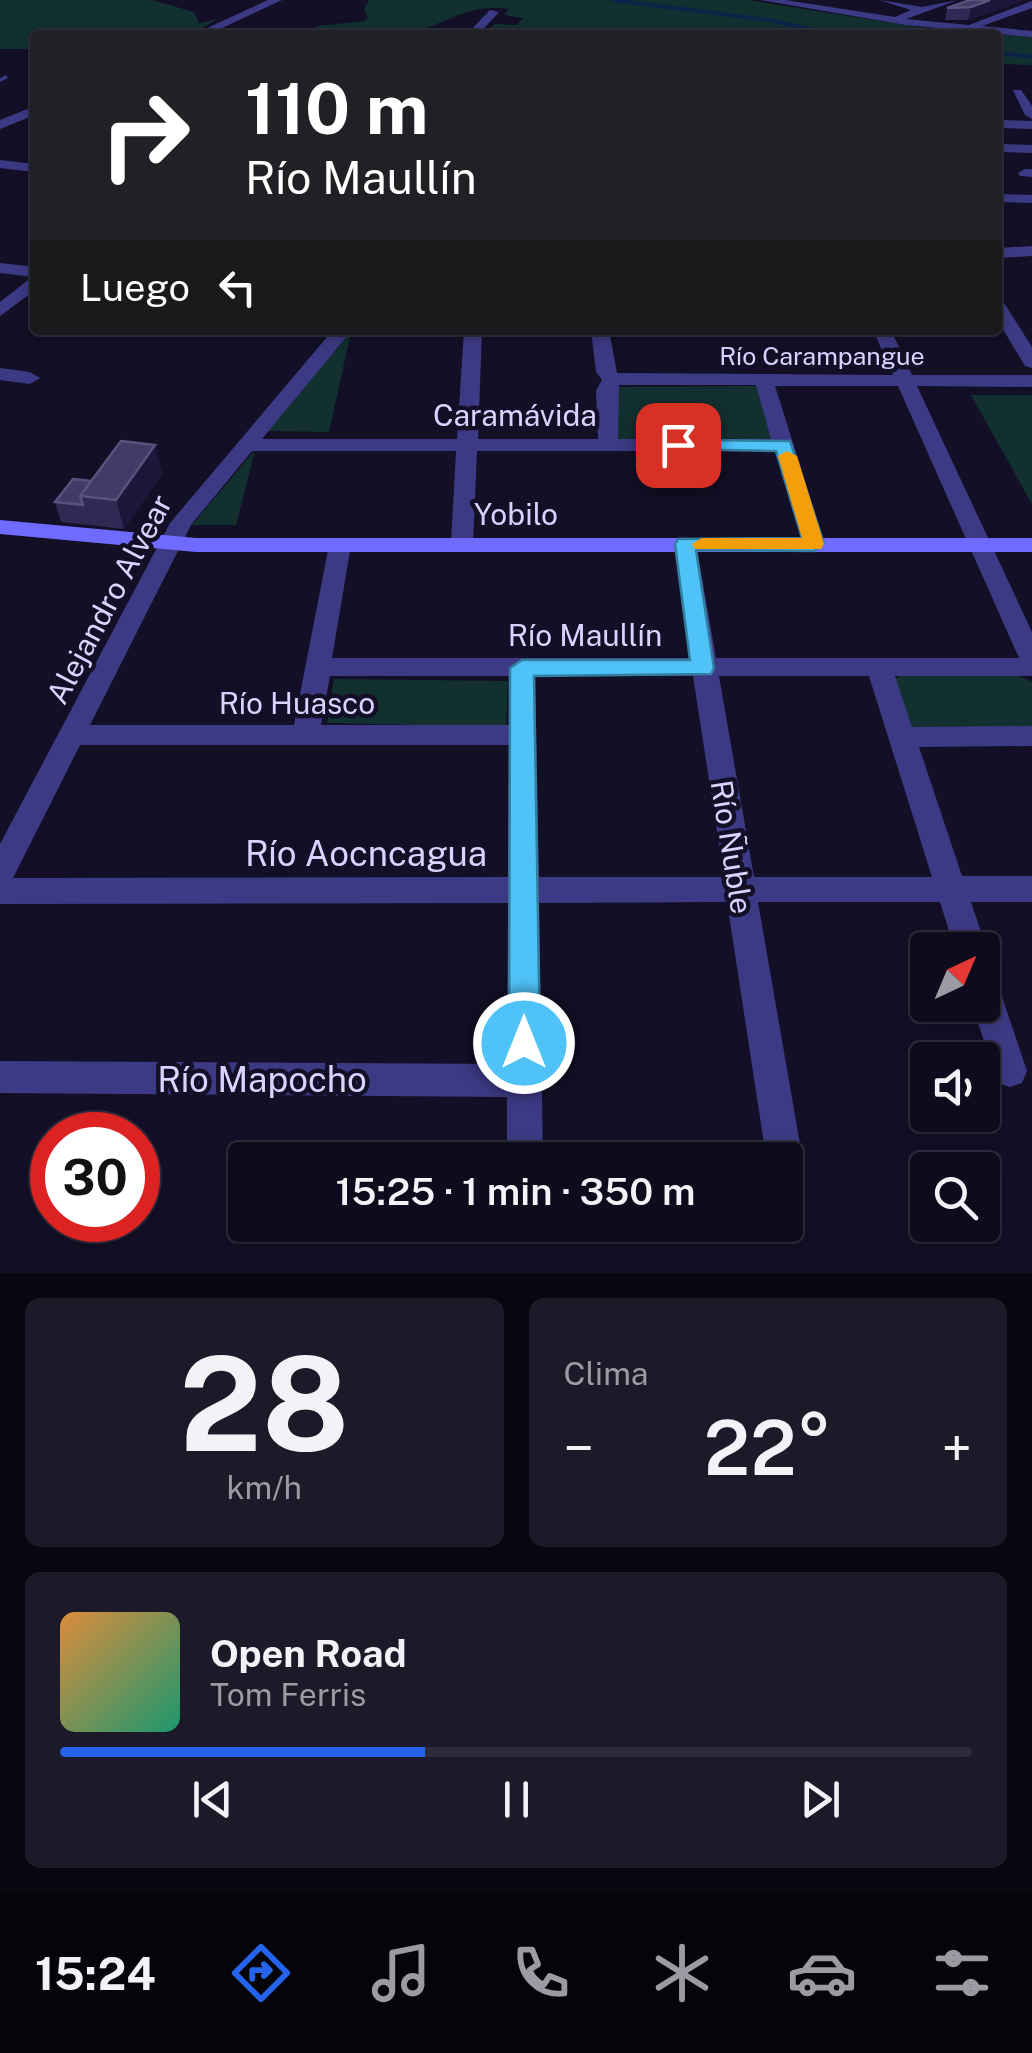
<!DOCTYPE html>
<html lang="es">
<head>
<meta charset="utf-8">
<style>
	:root { --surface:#0e0b1c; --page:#1c1929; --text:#f1f3f6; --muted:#9b9ba3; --line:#2e2b3b; --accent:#2563eb }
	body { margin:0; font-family:"Public Sans",sans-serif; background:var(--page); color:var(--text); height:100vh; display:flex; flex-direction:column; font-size:38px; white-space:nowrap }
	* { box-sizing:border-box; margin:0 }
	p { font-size:32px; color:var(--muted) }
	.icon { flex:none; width:55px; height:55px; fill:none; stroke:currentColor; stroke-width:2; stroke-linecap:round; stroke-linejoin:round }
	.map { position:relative; height:1273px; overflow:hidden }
	.drawer { display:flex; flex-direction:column; gap:25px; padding:25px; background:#08060f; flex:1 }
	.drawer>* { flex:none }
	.hud { position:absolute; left:30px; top:30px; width:972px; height:305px; border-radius:10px; box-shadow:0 5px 15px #0003,0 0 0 2px var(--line); background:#202124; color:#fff; overflow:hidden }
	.needle { width:65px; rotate:44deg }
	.controls { position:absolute; left:910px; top:932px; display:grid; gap:20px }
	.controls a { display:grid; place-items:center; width:90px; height:90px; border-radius:10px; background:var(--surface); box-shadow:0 5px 15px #0003,0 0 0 2px var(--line); font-size:50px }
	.speed { position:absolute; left:30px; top:1112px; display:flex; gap:20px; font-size:50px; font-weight:700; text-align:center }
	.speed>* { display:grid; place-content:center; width:130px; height:130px; border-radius:50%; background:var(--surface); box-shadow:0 5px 15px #0003,0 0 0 2px var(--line); line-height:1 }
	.speed .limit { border:15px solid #d22; background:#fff; color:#111 }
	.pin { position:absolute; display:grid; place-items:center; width:85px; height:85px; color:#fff; margin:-42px; border-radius:20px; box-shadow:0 5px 15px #0006 }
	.me { position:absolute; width:110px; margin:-55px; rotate:0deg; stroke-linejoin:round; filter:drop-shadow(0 0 8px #0008) }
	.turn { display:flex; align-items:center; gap:35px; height:210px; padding:0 50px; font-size:45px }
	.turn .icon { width:130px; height:130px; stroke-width:2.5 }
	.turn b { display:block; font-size:70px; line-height:85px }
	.then { display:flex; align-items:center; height:95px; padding:0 50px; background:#0003; gap:20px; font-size:38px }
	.big { font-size:75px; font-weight:600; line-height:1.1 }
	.drawer .card { flex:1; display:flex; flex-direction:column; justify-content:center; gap:15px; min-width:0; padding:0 35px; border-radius:15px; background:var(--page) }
	.drawer .dial { align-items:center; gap:0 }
	.dial b { font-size:130px; line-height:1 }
	.song { display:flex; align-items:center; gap:30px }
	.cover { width:120px; height:120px; border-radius:15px; background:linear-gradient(135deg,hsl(30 70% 55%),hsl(160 70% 35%)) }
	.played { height:10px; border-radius:5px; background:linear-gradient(90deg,var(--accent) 40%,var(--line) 40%) }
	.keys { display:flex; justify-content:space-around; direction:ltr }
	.heat { display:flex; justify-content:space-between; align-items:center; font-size:55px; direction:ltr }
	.drawer .tiles { flex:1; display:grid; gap:25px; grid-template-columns:1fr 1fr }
	.card:last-child { grid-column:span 2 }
	.trip { position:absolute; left:228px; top:1142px; width:575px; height:100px; border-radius:10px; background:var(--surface); box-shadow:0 5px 15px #0003,0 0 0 2px var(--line); font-weight:600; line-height:100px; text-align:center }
	.tabs { display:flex; height:160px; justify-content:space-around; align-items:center; background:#06040b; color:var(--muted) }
	.tabs .icon { width:70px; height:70px }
	.tabs .active { color:var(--accent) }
	.tabs b { font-size:45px; color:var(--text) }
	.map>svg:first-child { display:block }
	.green { fill:#12302f }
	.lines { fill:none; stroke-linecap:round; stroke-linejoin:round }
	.stream { stroke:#0c2248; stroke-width:4 }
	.lane { fill:#3d3a85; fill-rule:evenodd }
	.street { fill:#3d3a85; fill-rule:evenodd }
	.secondary { fill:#6f6bff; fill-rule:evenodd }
	.wall { fill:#312854 }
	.shaded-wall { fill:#1d163a }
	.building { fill:#433a66; stroke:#5a527e; stroke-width:2.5 }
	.route { fill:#4fc3f7; stroke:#337fa1; stroke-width:2.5 }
	.slow { fill:#f59e0b }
	.labels { text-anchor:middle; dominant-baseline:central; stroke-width:9; stroke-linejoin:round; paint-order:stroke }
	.far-street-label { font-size:25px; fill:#d9d4ff; stroke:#130f26 }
	.street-label { font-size:30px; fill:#d9d4ff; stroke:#130f26 }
	.near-street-label { font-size:35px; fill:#d9d4ff; stroke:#130f26 }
</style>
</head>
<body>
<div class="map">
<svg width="1032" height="1273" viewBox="0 0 1032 1273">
	<rect width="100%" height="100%" fill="#130f26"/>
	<g class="green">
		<path d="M0 0H152L194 12 199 23 218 19 189 35H35V49H0Z"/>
		<path d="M369 0H748L912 26 1032 37V65L998 64V35L862 32 878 35H482L495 24 517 25 523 18 504 15 509 9C462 2 436 32 399 35 383 37 367 29 351 33L356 35 303 34 318 26 364 21 368 18 364 9Z"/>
		<path d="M351 332 329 432 266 431Z"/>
		<path d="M758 386 776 443 616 442 610 387Z"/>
		<path d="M971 395H1032V504Z"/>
		<path d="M255 450 236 525H192Z"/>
		<path d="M1016 674 1032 682V729L920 730 906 723 893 681 900 675Z"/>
		<path d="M334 679 508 681 506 727 327 723Z"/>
	</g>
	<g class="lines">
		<g class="stream">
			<path d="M612 0 768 20 838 35"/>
			<path d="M998 53 1032 57"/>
		</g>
		<path class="lane" d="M6 75 8 78 0 82V78Z"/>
		<g class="street">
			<path d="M268 0H282L207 35H192Z"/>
			<path d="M760 0H785L895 17 911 10 879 0 922 7 958 0 906 19 969 25 1032 1V8L982 26 1032 31V37L906 25Z"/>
			<path d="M490 10 499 12 478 35H466Z"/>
			<path d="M1013 90H1021L1032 106V119L1025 115Z"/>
			<path d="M35 106V115L0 129V120Z"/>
			<path d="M998 120 1032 121V129L998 128Z"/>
			<path d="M998 144 1032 145V153L998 152Z"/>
			<path d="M0 160 35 164V172L0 168Z"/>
			<path d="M1025 169H1032V177L1020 176 1018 173Z"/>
			<path d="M998 194 1032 195V203L998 202Z"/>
			<path d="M1032 246V256L998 258V248Z"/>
			<path d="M0 263 35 267V290L0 316V302L32 277 0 273Z"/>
			<path d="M998 302 1004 303 1032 347V368L1025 366 998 321Z"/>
			<path d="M333 330H352L262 439H457L464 330H482L478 439H598L596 391 602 380 596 372 591 330H609L617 373 893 375 873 330H891L912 375H1032V387L917 386 1032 632V676H895L912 727 1032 726V746L919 747 962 876H1032V902H971L987 950 982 960V950H955L940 902H758L801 1150 796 1163 785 1167V1160H769L765 1150 727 902 539 903 543 1160H507V1097L0 1093V1061L507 1064 508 903 0 904V844L170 523ZM619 385H756L771 439H618ZM775 386H898L1019 658H716L696 544 685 537 674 544 691 658H332L351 545 340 538 329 545 294 725H90L191 525 252 451H456L451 544 462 551 473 544 477 451H775L803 544 814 551 822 549 825 544ZM330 676H509V725H321ZM535 676H693L724 877H539ZM719 676H869L932 877H754ZM80 745H509L508 877 13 878Z"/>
			<path d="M0 368 30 372 40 378 30 384 0 380Z"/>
			<path d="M982 971 994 975 998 985 1027 1071 1022 1083 1010 1087 998 1083 972 1005H982Z"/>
		</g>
		<path class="secondary" d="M0 520 196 538H1032V552H196L0 534Z"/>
	</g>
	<g class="wall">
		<path d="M970 0H1025L968 20H945L947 8Z"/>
		<path d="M155 445 162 473 124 529 61 522 55 502Z"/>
	</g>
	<g class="shaded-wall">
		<path d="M990 0H1025L968 20 971 7Z"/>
		<path d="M155 445 162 473 124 529 116 500Z"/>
	</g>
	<g class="building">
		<path d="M970 0H990L971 7 947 8Z"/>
		<path d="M121 441 155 445 116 500 80 496Z"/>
		<path d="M73 479 91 481 80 496 83 505 55 502Z"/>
	</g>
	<path class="route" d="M678 440 790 441 824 544 814 551 696 550 714 668 711 674 534 676 540 1043 535 1053 524 1057 513 1053 509 1043 510 668 522 660H690L675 544 678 539 802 538 776 451 672 449 669 445Z"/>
	<path class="slow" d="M787 451 797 456 824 544 821 549H695L692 544 702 538H802L778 456Z"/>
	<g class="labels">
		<g class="far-street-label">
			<text x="822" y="356">Río Carampangue</text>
		</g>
		<g class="street-label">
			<text x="515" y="415">Caramávida</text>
			<text x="516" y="514">Yobilo</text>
			<text transform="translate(109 599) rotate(-62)">Alejandro Alvear</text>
			<text x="585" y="635">Río Maullín</text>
			<text x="297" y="703">Río Huasco</text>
			<text transform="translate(732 847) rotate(81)">Río Ñuble</text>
		</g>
		<g class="near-street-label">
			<text x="366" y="853">Río Aocncagua</text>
			<text x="262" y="1079">Río Mapocho</text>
		</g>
	</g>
</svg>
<div class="controls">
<a><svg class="needle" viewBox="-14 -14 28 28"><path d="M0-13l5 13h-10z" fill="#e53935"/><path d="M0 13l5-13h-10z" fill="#9b9ba3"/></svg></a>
<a><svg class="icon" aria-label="sound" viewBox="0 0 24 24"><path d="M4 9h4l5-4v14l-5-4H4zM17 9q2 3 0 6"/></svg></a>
<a><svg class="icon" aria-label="search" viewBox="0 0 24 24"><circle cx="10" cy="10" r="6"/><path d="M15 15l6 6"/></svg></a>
</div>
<div class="speed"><div class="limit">30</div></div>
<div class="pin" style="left:678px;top:445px;background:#d93025"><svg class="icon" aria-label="arrive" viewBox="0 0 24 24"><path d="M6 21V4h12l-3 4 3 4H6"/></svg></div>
<svg class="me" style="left:524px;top:1043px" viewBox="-20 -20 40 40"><circle r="17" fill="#4fc3f7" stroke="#fff" stroke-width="3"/><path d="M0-11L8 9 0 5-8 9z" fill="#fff"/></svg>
<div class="trip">15:25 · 1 min · 350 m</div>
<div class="hud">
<div class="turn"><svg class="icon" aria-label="right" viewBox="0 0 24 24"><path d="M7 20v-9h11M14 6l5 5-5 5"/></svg><div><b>110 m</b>Río Maullín</div></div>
<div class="then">Luego<svg class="icon" aria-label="left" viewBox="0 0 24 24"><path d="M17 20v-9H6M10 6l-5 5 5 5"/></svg></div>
</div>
</div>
<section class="drawer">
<div class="tiles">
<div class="card dial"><b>28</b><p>km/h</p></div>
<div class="card"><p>Clima</p>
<div class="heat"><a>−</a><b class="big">22°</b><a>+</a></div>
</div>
<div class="card">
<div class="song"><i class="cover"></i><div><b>Open Road</b><p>Tom Ferris</p></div></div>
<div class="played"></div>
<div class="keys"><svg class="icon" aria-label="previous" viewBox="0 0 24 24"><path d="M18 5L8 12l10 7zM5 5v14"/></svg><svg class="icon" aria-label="pause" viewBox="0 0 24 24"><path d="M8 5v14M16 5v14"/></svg><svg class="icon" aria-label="next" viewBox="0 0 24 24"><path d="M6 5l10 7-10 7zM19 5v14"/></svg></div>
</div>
</div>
</section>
<nav class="tabs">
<b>15:24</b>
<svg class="icon active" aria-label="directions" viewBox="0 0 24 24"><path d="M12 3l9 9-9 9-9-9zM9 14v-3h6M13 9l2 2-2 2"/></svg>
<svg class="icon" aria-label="music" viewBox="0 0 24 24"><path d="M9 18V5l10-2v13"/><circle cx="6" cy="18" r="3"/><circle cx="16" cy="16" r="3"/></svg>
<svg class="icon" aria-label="phone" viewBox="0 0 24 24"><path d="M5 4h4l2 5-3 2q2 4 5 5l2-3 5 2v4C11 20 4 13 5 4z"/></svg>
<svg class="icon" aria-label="climate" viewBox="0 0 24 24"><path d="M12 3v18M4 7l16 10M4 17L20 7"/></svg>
<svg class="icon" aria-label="car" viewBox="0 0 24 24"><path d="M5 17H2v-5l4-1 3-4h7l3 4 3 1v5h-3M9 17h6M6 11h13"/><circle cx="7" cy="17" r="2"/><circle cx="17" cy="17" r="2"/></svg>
<svg class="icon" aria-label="filters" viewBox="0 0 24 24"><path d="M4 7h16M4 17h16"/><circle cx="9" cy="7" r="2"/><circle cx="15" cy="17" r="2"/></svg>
</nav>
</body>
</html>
